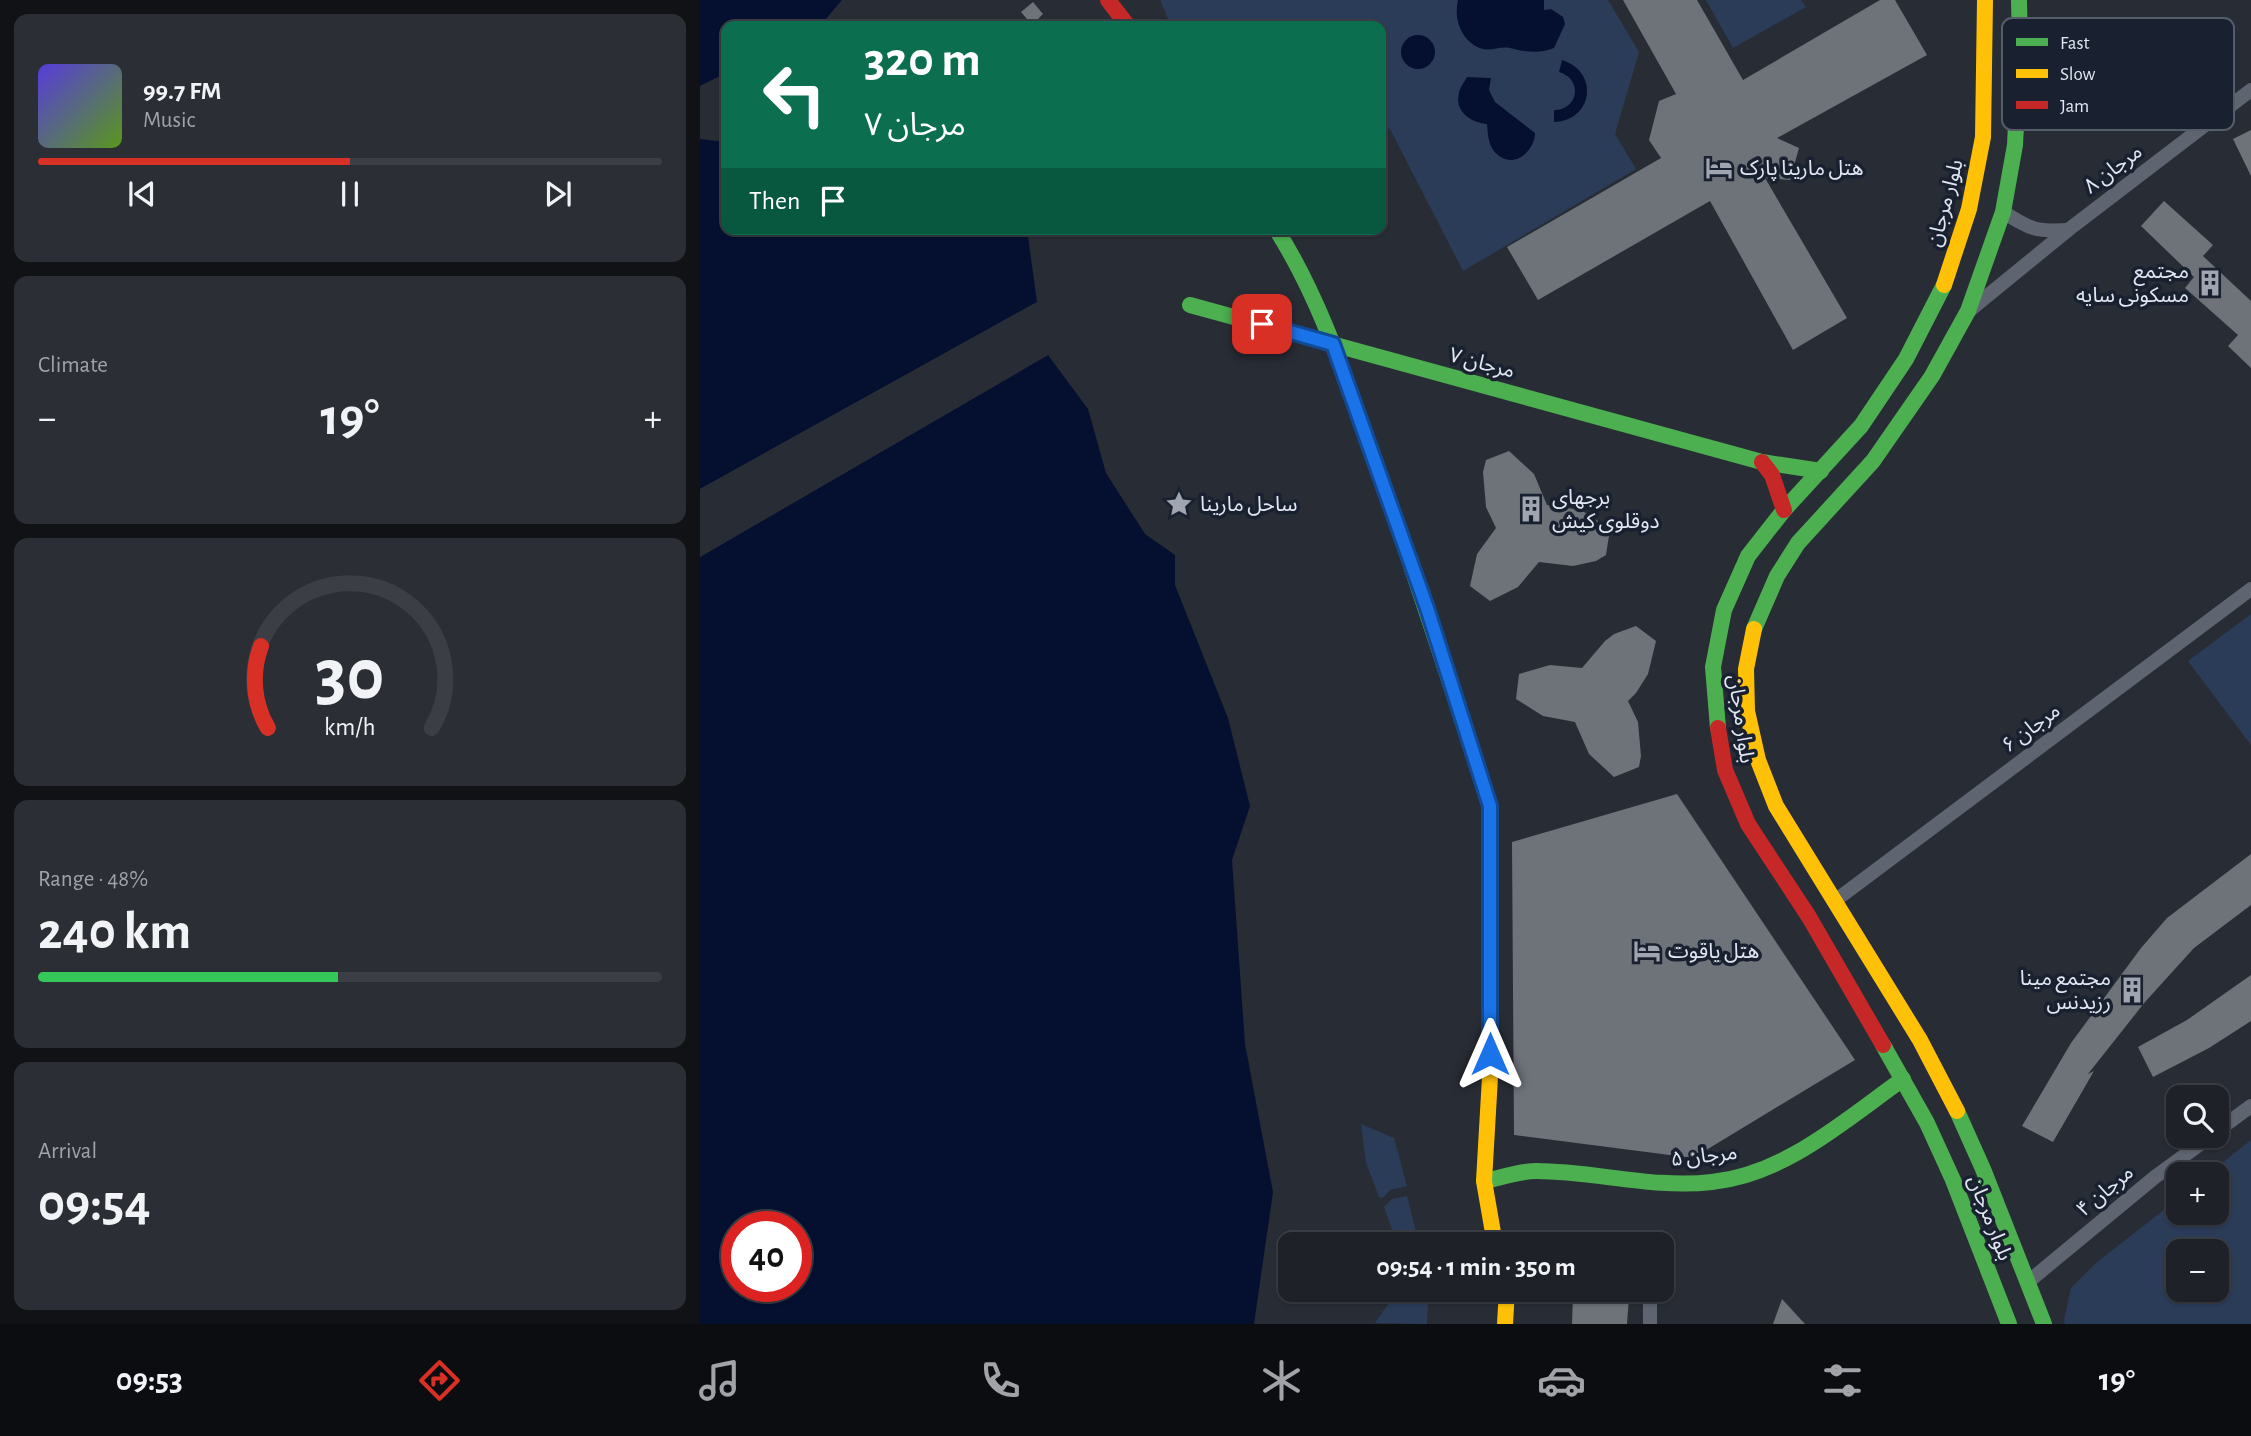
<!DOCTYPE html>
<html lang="en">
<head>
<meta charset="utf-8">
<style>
	:root { --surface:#1e2128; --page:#2b2e34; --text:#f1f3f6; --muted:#a1a3a8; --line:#3c3e45; --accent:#d93025 }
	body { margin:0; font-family:"Alegreya Sans","Noto Sans Arabic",sans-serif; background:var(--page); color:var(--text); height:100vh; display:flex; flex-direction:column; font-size:26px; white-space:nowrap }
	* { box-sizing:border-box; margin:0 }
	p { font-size:23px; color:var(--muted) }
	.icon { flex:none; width:38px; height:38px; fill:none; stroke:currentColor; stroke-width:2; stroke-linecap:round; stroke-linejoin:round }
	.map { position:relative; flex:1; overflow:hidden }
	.details { display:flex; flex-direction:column; gap:14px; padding:14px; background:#101216; width:700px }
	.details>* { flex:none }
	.top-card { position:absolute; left:21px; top:21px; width:665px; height:214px; border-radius:14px; box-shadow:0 2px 5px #0004,0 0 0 2px var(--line); background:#0b6e4f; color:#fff; overflow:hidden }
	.tools { position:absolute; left:1466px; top:1085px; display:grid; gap:14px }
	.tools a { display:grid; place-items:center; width:63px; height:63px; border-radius:14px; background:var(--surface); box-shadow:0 2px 5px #0004,0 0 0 2px var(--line); font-size:35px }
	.speed { position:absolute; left:21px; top:1211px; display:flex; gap:14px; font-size:35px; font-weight:700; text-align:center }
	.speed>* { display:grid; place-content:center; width:91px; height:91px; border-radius:50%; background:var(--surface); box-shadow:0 2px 5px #0004,0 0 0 2px var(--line); line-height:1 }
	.speed .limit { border:10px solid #d22; background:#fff; color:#111 }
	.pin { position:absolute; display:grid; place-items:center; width:60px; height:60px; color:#fff; margin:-30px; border-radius:14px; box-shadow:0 4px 10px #0006 }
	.me { position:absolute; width:77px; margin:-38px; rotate:0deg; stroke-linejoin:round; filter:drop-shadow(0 0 5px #0008) }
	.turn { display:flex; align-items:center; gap:24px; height:147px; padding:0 28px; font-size:32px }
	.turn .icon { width:91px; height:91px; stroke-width:2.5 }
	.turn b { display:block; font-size:49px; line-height:60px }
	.then { display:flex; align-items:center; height:66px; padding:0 28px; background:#0003; gap:14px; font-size:26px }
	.big { font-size:52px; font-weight:700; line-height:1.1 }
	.details .tile { flex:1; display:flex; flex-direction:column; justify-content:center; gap:10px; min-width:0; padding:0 24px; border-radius:14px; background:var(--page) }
	.details .dial { align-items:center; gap:0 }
	.dial svg { height:182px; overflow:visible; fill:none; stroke:var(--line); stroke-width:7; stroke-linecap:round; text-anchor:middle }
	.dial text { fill:var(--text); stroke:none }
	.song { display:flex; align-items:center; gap:21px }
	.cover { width:84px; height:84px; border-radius:10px; background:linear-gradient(135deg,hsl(250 70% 55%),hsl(90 70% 35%)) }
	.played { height:7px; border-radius:4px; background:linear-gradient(90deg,var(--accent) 50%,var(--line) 50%) }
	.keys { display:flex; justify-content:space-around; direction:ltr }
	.heat { display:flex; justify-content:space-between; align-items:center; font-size:38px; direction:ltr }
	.charge { height:10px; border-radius:5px; background:linear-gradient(90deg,#34c759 48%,var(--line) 0) }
	.trip { position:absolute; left:578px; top:1232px; width:396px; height:70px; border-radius:14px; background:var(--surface); box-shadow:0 2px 5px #0004,0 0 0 2px var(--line); font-weight:700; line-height:70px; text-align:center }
	.dock { display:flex; height:112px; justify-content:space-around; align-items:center; background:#0c0d10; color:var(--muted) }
	.dock .icon { width:49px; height:49px }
	.dock .active { color:var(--accent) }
	.dock b { font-size:32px; color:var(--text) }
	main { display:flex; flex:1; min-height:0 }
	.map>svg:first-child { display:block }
	.green { fill:#2b3c59; fill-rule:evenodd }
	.water { fill:#051031; fill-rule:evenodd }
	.pier { fill:#282c35 }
	.building { fill:#6e7279 }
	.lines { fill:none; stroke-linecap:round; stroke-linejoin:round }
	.street { stroke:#5e6470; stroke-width:14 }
	.fast { stroke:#4caf50; stroke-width:16 }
	.slow { stroke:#ffc107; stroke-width:16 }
	.jam { stroke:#c62828; stroke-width:16 }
	.route-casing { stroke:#114b97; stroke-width:18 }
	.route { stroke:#1a73e8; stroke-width:12 }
	.labels { text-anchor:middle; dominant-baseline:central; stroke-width:7; stroke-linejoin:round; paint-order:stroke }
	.poi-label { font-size:21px; fill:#e1e6f1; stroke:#192130; text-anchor:start }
	.street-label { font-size:21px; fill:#e1e6f1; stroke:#192130 }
	.key { fill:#192130; stroke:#555c6a; stroke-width:2 }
	.key-label { font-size:19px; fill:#e1e6f1 }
</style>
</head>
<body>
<main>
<section class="details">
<div class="tile">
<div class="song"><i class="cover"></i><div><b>99.7 FM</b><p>Music</p></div></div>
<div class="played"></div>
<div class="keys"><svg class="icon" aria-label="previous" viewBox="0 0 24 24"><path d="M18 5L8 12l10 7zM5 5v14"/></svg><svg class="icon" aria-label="pause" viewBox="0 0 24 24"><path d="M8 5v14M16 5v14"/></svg><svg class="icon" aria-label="next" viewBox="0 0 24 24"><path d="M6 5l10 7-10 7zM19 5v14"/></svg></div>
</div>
<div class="tile"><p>Climate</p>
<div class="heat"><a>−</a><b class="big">19°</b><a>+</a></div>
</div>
<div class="tile dial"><svg viewBox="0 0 100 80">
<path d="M14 69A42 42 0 1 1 86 69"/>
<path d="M14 69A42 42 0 0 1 11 33" stroke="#d93025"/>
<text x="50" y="56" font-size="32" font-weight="700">30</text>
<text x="50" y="72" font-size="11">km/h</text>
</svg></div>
<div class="tile"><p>Range · 48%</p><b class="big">240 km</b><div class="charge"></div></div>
<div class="tile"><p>Arrival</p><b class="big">09:54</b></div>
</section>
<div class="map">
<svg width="1551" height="1324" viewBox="0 0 1551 1324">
	<rect width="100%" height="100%" fill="#282c35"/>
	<g class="green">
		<path d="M460 0H908L939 52 915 134 936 169 763 271 690 129 681 126V26H471Z"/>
		<path d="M1006 0H1101L1106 7 1033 48Z"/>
		<path d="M1551 614V745L1488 661Z"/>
		<path d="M661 1124 694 1138 707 1186 690 1190 683 1198 679 1197 666 1163Z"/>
		<path d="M1551 1140V1324H1365L1364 1320 1371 1288 1396 1263 1479 1198V1213H1517V1174H1508ZM1517 1251V1290H1479V1251Z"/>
		<path d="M707 1196 719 1244H697L684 1207 692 1199Z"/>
		<path d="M698 1290H729L727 1324 675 1323Z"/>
	</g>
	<g class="water">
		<path d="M0 0H142L120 26H26V73L0 86Z"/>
		<path d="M758 0H844V10L851 9 863 17 865 24 854 48C839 54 826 52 810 48 801 46 791 51 783 49 762 43 753 19 758 0Z"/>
		<circle cx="718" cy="52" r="17"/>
		<path d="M862 60C900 72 893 121 854 122V110C879 110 883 79 859 72Z"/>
		<path d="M767 77 791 78 789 90 795 102 835 133C835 150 816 168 799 156 788 148 788 135 787 124 771 123 754 111 759 93 760 88 764 82 767 77Z"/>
		<path d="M0 139 26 142V229H327L337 302 0 489Z"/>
		<path d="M348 355 388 409 406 473 445 534 475 555V585L528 718 550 806 532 860 545 1044 573 1192 554 1324H0V557ZM37 1227H96V1286H37Z"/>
	</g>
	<g class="pier">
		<path d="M337 302 338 305 0 492V489Z"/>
		<path d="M347 351 348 355 0 557V553Z"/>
	</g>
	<g class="building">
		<path d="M923 0H997L1043 80 1180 0H1195L1227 55 1077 138 1099 148 1090 180 1065 178 1147 318 1093 350 1010 201 838 300 807 247 961 158 949 140 959 101 976 94Z"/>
		<path d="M333 2 343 14 332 25 321 12Z"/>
		<path d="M1551 130V176L1533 139Z"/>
		<path d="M1464 201 1513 245 1503 256 1551 301V368L1528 346 1538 335 1485 288 1494 277 1441 226Z"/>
		<path d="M809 451 834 474 847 505 881 510 910 529 906 555 896 561 873 566 839 562 818 587 790 601 770 586 777 554 796 528 786 507 783 472 786 460Z"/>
		<path d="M936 626 956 641 948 674 936 693 928 701 938 722 941 756 939 767 914 777 889 754 875 722 843 716 816 699 819 674 850 665 882 668 905 641 914 634Z"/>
		<path d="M977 794 1155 1060 993 1158 814 1135 812 842Z"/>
		<path d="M1551 854V905L1494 948 1445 1002 1388 1074 1394 1071 1353 1142 1322 1126 1371 1043 1441 948 1467 918Z"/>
		<path d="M1551 975V1021L1509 1048 1453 1077 1438 1047 1487 1020Z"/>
		<path d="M873 1295 929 1297 927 1324H872Z"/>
		<path d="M1082 1299 1105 1324H1073Z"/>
	</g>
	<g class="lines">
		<g class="street">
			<path d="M1303 212C1330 229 1336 232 1368 230"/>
			<path d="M1270 310 1368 230 1551 90"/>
			<path d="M1136 900 1551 589"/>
			<path d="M1517 1131 1551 1106"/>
			<path d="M1328 1282 1455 1177 1511 1136"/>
			<path d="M950 1290V1324"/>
		</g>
		<g class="fast">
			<path d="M576 229C620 298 645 377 672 453 714 570 752 688 790 806V816"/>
			<path d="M490 305 1062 462 1121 471"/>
			<path d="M1054 629 1077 576 1098 543 1173 461 1232 376 1268 311 1303 212 1315 145 1320 46 1319 0"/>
			<path d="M1018 728 1013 667 1024 610 1048 556 1084 510 1161 426 1206 359 1244 285"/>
			<path d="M1183 1045 1227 1123 1253 1180 1309 1324"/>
			<path d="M1257 1111 1283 1169 1344 1324"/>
			<path d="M784 1181C801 1178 819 1171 836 1171 895 1171 953 1189 1012 1182 1086 1174 1145 1120 1203 1079"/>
		</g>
		<g class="slow">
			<path d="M1244 285 1269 209 1283 137 1285 0"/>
			<path d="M1054 629 1046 669 1047 711 1058 760 1076 806 1220 1040 1257 1111"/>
			<path d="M790 816V1077L784 1181 795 1244"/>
			<path d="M805 1324 807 1290"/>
		</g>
		<g class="jam">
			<path d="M408 0 428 26"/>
			<path d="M1062 462 1072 475 1084 510"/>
			<path d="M1018 728 1025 770 1048 824 1109 917 1183 1045"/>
		</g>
	</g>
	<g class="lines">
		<g class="route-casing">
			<path id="route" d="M562 324 633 344 727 608 790 806V1054"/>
		</g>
		<use href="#route" class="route"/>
	</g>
	<defs>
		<g id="hotel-bare" transform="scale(2.1)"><path d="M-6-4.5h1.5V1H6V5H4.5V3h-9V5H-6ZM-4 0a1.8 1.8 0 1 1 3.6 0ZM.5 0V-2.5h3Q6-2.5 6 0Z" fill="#a0a5af" stroke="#192130" stroke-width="2.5" paint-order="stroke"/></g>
		<g id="building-bare" transform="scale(2.1)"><path d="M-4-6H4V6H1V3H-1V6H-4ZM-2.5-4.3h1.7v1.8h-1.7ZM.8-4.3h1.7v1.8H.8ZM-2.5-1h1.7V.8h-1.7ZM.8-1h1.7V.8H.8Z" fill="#a0a5af" stroke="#192130" stroke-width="2.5" paint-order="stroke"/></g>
		<g id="sight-bare" transform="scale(2.1)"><path d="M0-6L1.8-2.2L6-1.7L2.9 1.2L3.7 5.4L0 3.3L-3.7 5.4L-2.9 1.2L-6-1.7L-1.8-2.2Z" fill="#a0a5af" stroke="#192130" stroke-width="2.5" paint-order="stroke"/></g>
	</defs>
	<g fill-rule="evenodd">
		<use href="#hotel-bare" x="1019" y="168"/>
		<use href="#building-bare" x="1510" y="283"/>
		<use href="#sight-bare" x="479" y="504"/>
		<use href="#building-bare" x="831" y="509"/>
		<use href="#hotel-bare" x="947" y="951"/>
		<use href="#building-bare" x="1432" y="990"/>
	</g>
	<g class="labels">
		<g class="poi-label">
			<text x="1040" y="168">هتل مارینا پارک</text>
			<text x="1489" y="271" text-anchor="end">مجتمع<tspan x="1489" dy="24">مسکونی سایه</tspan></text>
			<text x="852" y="497">برجهای<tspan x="852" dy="24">دوقلوی کیش</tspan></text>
			<text x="500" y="504">ساحل مارینا</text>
			<text x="968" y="951">هتل یاقوت</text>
			<text x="1411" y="978" text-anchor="end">مجتمع مینا<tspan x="1411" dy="24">رزیدنس</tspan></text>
		</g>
		<g class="street-label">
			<text transform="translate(1413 169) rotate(-37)">مرجان ۸</text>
			<text transform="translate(1245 203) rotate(-75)">بلوار مرجان</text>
			<text transform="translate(782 363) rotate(15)">مرجان ۷</text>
			<text transform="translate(1041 719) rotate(82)">بلوار مرجان</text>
			<text transform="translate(1331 728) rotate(-37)">مرجان ۶</text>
			<text transform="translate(1004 1156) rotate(-6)">مرجان ۵</text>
			<text transform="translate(1405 1191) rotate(-40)">مرجان ۴</text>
			<text transform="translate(1290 1218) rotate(69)">بلوار مرجان</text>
		</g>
	</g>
	<rect x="1302" y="18" width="232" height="112" rx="10" class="key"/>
	<rect x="1316" y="38" width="32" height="8" fill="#4caf50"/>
	<rect x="1316" y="69" width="32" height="9" fill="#ffc107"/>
	<rect x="1316" y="101" width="32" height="8" fill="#c62828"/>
	<g class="key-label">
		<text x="1360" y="49">Fast</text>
		<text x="1360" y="80">Slow</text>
		<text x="1360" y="112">Jam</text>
	</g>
</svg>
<div class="tools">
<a><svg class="icon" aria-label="search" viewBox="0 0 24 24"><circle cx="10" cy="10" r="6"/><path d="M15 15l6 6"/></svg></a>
<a>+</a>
<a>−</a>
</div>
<div class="speed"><div class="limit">40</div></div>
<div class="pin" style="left:562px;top:324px;background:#d93025"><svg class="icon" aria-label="arrive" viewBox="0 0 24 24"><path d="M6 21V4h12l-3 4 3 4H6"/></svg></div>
<svg class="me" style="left:790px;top:1054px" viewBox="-20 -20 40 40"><path d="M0-17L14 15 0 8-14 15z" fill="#1a73e8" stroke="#fff" stroke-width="4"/></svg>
<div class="trip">09:54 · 1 min · 350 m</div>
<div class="top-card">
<div class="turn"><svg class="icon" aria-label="left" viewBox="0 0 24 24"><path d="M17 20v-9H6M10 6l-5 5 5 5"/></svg><div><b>320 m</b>مرجان ۷</div></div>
<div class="then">Then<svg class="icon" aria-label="arrive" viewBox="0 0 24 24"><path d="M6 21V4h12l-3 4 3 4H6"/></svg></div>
</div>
</div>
</main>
<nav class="dock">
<b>09:53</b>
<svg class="icon active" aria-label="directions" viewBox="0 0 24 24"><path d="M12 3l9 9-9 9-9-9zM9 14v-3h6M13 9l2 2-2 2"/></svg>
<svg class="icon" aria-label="music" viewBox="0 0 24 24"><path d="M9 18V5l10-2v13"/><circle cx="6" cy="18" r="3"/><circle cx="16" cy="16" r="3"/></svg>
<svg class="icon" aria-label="phone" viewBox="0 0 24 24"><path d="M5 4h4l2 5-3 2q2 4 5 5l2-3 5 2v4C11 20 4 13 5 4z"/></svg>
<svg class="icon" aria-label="climate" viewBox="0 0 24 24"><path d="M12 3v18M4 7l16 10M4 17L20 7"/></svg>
<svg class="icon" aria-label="car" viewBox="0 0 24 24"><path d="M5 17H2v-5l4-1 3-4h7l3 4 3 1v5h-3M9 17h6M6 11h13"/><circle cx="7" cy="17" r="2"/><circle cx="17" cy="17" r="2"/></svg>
<svg class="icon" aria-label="filters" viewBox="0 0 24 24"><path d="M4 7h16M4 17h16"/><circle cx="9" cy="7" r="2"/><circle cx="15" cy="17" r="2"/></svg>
<b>19°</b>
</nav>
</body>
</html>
